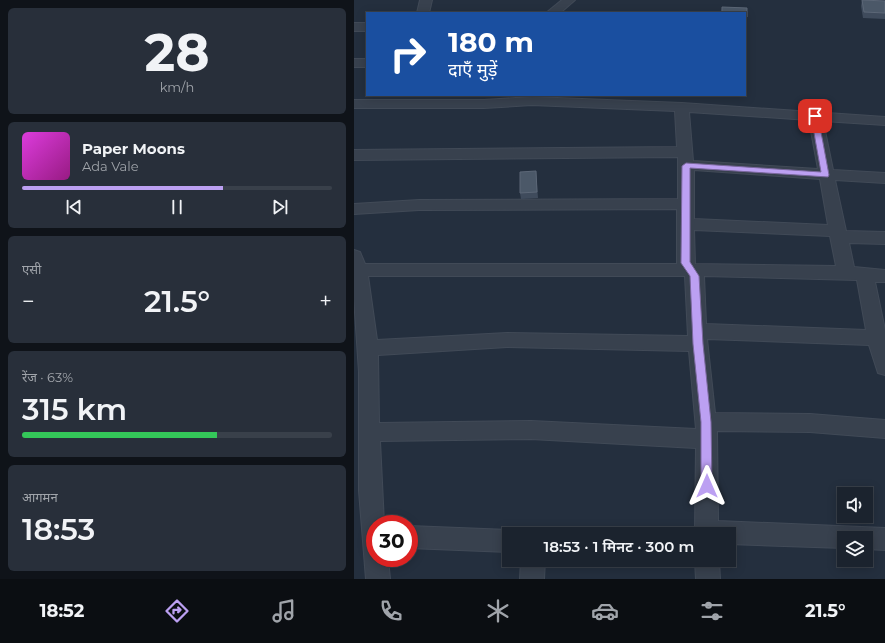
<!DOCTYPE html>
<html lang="hi">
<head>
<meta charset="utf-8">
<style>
	:root { --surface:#1b232e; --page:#282f3a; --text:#f1f3f6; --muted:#a0a4aa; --line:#39404a; --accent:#bca0f2 }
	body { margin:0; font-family:Montserrat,"Noto Sans Devanagari",sans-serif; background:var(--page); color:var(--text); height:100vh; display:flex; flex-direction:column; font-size:15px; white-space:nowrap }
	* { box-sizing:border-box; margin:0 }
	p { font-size:13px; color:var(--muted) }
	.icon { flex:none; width:22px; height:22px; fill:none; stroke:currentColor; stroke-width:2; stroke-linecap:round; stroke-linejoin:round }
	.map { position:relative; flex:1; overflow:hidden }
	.details { display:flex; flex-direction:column; gap:8px; padding:8px; background:#0f1319; width:354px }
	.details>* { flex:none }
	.guide { position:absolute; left:12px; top:12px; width:380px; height:84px; border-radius:0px; box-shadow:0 2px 10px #0003,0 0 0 1px var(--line); background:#1a4fa0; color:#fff; overflow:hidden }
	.fabs { position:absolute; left:483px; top:487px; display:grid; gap:8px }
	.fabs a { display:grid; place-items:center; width:36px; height:36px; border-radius:0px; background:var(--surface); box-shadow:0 2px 10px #0003,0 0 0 1px var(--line); font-size:20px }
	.speed { position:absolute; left:12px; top:515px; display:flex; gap:8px; font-size:20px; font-weight:700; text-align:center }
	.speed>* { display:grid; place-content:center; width:52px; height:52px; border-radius:50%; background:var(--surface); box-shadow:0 2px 10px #0003,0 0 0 1px var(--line); line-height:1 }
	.speed .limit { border:6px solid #d22; background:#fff; color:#111 }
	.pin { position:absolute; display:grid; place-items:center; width:34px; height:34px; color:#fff; margin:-17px; border-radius:8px; box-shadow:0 2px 6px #0006 }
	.me { position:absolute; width:44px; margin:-22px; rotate:0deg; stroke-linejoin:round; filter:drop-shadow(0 0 3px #0008) }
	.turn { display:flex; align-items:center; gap:14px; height:84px; padding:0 16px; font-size:18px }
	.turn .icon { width:52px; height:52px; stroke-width:2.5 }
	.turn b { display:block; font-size:28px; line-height:34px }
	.big { font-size:30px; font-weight:600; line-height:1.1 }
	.details .widget { flex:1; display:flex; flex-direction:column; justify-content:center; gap:6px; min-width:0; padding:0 14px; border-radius:6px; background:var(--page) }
	.details .dial { align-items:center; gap:0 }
	.dial b { font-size:52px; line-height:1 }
	.song { display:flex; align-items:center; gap:12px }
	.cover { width:48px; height:48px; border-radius:6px; background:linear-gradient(135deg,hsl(300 70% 55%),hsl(310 70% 35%)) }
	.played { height:4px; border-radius:2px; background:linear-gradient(90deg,var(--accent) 65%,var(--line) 65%) }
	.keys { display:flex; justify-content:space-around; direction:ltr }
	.heat { display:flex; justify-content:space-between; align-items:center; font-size:22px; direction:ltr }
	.charge { height:6px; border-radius:3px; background:linear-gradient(90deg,#34c759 63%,var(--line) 0) }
	.trip { position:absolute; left:148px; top:527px; width:234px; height:40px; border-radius:0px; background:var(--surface); box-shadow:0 2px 10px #0003,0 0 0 1px var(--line); font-weight:600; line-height:40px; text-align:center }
	.tabs { display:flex; height:64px; justify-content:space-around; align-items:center; background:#0b0e12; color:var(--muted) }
	.tabs .icon { width:28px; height:28px }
	.tabs .current { color:var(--accent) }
	.tabs b { font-size:18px; color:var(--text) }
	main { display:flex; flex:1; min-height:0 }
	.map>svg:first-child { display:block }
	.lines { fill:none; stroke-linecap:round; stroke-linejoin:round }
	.minor-casing { stroke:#414a57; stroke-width:2 }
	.minor { fill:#38414e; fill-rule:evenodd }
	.wall { fill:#3f4b5c }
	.building { fill:#4b5868; stroke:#5c6777 }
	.route { fill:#bca0f2; stroke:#7a689d }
</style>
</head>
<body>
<main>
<section class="details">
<div class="widget dial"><b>28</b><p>km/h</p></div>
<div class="widget">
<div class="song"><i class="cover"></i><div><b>Paper Moons</b><p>Ada Vale</p></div></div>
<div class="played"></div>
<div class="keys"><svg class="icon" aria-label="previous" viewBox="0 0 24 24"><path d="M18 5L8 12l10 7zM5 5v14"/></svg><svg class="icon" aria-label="pause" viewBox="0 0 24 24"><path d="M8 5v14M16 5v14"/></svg><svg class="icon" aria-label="next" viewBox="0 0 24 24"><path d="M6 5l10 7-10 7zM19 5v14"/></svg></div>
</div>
<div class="widget"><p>एसी</p>
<div class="heat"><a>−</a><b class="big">21.5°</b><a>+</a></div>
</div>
<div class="widget"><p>रेंज · 63%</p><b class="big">315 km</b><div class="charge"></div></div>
<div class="widget"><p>आगमन</p><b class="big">18:53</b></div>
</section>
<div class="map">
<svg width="531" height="579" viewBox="0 0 531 579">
	<rect width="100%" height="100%" fill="#242f3e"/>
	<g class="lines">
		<g class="minor-casing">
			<g id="minor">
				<path d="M66 0H78L75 13H63Z"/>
				<path d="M208 0H221L206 13H192Z"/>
				<rect x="0" y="23" width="13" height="8"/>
				<rect x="0" y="59" width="13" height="8"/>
				<path d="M178 97 328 103 531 117V125L469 121 479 170 531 173V183L481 180 492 231 531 232V244L495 243 500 267 531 270V282H521L531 330V375L524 373 515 345 353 339 361 413 456 414 531 420V438L456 432 363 431 364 521 531 528V550L512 549V538H490V548L375 544V534H341L342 448 177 439 26 441 30 524H21V558H34L36 579H12L5 491V372L0 298V250L6 252 11 264H323V209L65 210 0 214V204L65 200 324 199V157L0 160V150L323 147 321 111 178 105 130 108H0V100H130ZM335 112 455 120 464 169 339 161ZM340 170 466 179 474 225 340 219ZM340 230 476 236 482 266 341 264ZM14 276H331L334 336 153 333 23 340ZM350 276 503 280 512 330 352 324ZM153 347 335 351 342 429 177 421 25 423 24 355Z"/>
				<path d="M55 526 155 530 164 534H155V552L55 548Z"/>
				<path d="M167 560H191L190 579H166Z"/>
				<path d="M341 560H365L366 579H342Z"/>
			</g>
		</g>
		<use href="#minor" class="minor"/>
	</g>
	<g class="wall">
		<path d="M508 0 531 1V19L509 18 507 6Z"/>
		<path d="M368 7 393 8V23H391V13H367Z"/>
		<path d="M302 95H325V96Z"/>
		<path d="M182 171 184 198 167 199 166 193Z"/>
	</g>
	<g class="building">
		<path d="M508 0 531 1V13L510 12Z"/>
		<path d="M368 7 393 8V17H391V13H368Z"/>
		<path d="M182 171 183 192 166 193V172Z"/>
	</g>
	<path class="route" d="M461 114 464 116 475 175 474 177 336 168V262L345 276 349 344 357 422 358 486 357 489 353 491 349 489 347 486V422L339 344 336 276 327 263 328 166 332 163 467 172 457 116Z"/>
</svg>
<div class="fabs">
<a><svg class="icon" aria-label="sound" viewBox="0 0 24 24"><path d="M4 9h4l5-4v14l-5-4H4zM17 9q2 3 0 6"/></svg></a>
<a><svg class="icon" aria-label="layers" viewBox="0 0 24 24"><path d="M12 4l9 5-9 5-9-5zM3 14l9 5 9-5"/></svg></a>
</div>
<div class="speed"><div class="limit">30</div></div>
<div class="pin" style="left:461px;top:116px;background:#d93025"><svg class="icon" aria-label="arrive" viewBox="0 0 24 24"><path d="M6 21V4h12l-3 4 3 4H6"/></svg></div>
<svg class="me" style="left:353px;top:486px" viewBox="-20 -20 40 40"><path d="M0-17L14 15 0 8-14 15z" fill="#bca0f2" stroke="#fff" stroke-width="4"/></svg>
<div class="trip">18:53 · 1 मिनट · 300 m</div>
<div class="guide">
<div class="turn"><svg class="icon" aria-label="right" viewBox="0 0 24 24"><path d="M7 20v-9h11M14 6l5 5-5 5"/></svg><div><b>180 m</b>दाएँ मुड़ें</div></div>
</div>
</div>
</main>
<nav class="tabs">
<b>18:52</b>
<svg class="icon current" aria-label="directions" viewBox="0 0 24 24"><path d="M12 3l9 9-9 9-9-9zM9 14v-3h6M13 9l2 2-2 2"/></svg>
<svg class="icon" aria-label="music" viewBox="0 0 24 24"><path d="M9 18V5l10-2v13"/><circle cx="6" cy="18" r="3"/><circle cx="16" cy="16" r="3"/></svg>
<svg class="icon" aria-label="phone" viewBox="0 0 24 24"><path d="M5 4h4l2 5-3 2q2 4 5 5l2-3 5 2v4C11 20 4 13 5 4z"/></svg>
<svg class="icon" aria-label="climate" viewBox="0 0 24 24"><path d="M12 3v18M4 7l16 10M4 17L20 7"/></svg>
<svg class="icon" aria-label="car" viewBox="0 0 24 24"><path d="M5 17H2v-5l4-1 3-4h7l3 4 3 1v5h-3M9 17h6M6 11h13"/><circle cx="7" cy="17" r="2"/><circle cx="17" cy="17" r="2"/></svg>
<svg class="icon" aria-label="filters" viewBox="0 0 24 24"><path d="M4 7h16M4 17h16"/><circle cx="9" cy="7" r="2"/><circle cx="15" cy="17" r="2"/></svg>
<b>21.5°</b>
</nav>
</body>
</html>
